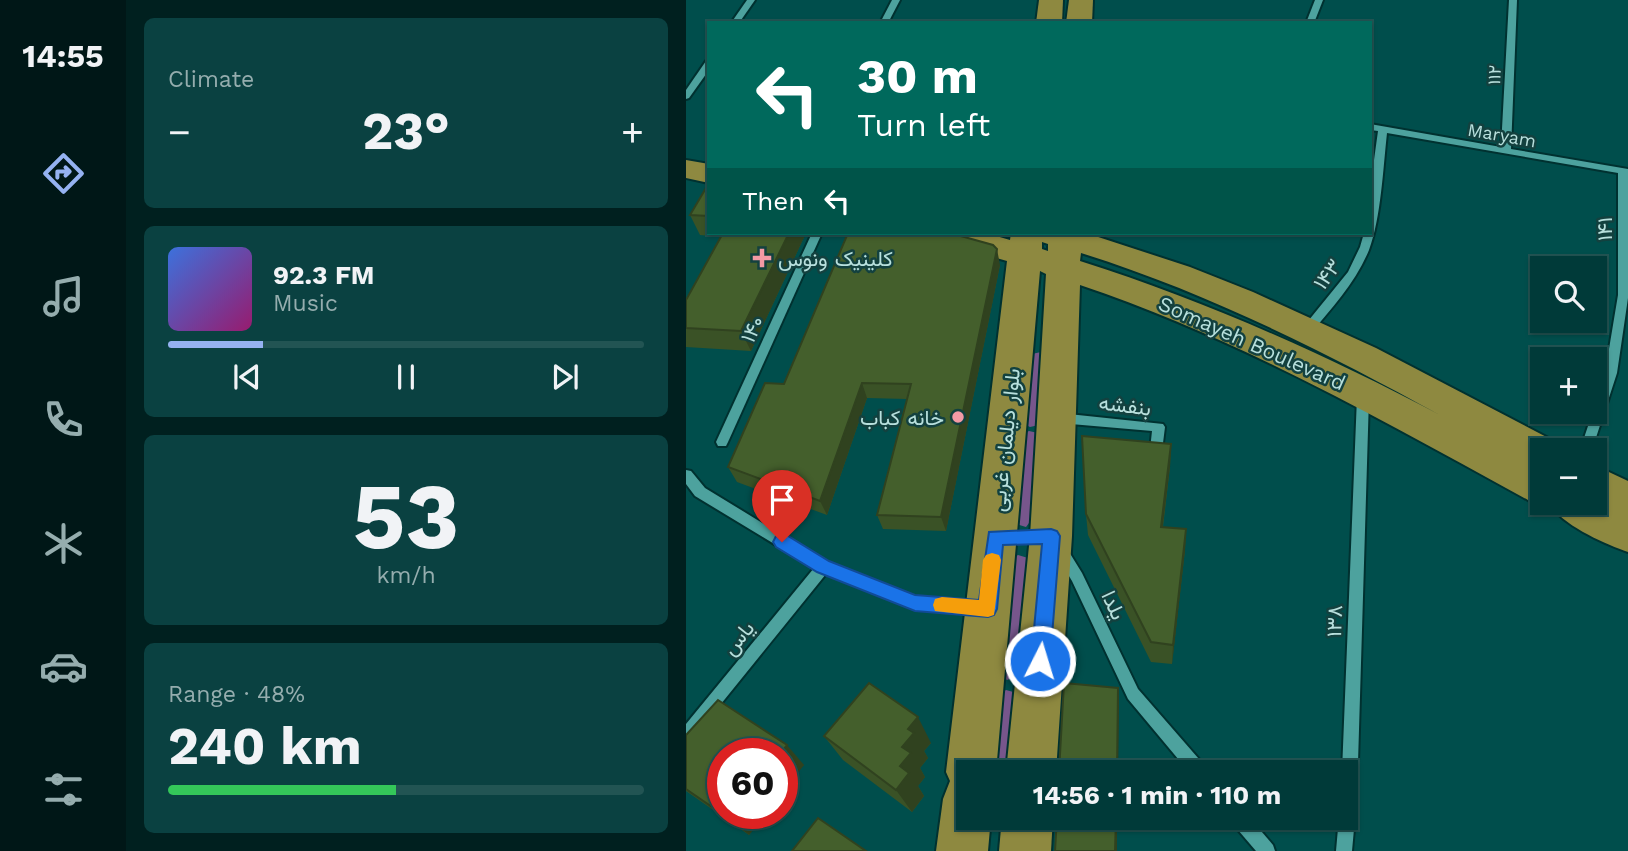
<!DOCTYPE html>
<html lang="en">
<head>
<meta charset="utf-8">
<style>
	:root { --surface:#003a39; --page:#0a4141; --text:#f1f3f6; --muted:#95adae; --line:#225453; --accent:#95b2f1 }
	body { margin:0; font-family:"Work Sans",Vazirmatn,sans-serif; background:var(--page); color:var(--text); height:100vh; display:flex; flex-direction:column; font-size:26px; white-space:nowrap }
	* { box-sizing:border-box; margin:0 }
	p { font-size:23px; color:var(--muted) }
	.icon { flex:none; width:38px; height:38px; fill:none; stroke:currentColor; stroke-width:2; stroke-linecap:round; stroke-linejoin:round }
	.map { position:relative; flex:1; overflow:hidden }
	.panel { display:flex; flex-direction:column; gap:18px; padding:18px; background:#00201f; width:560px }
	.panel>* { flex:none }
	.banner { position:absolute; left:21px; top:21px; width:665px; height:214px; border-radius:0px; box-shadow:0 2px 5px #0004,0 0 0 2px var(--line); background:#00695c; color:#fff; overflow:hidden }
	.fabs { position:absolute; left:844px; top:256px; display:grid; gap:14px }
	.fabs a { display:grid; place-items:center; width:77px; height:77px; border-radius:0px; background:var(--surface); box-shadow:0 2px 5px #0004,0 0 0 2px var(--line); font-size:35px }
	.speed { position:absolute; left:21px; top:738px; display:flex; gap:14px; font-size:35px; font-weight:700; text-align:center }
	.speed>* { display:grid; place-content:center; width:91px; height:91px; border-radius:50%; background:var(--surface); box-shadow:0 2px 5px #0004,0 0 0 2px var(--line); line-height:1 }
	.speed .limit { border:10px solid #d22; background:#fff; color:#111 }
	.pin { position:absolute; display:grid; place-items:center; width:60px; height:60px; color:#fff; margin:-72px -30px; border-radius:50% 50% 50% 0; rotate:-45deg; box-shadow:0 0 7px #0007 }
	.pin .icon { rotate:45deg }
	.me { position:absolute; width:77px; margin:-38px; rotate:5deg; stroke-linejoin:round; filter:drop-shadow(0 0 5px #0008) }
	.turn { display:flex; align-items:center; gap:24px; height:147px; padding:0 35px; font-size:32px }
	.turn .icon { width:91px; height:91px; stroke-width:2.5 }
	.turn b { display:block; font-size:49px; line-height:60px }
	.then { display:flex; align-items:center; height:66px; padding:0 35px; background:#0003; gap:14px; font-size:26px }
	.big { font-size:52px; font-weight:700; line-height:1.1 }
	.panel .widget { flex:1; display:flex; flex-direction:column; justify-content:center; gap:10px; min-width:0; padding:0 24px; border-radius:10px; background:var(--page) }
	.panel .dial { align-items:center; gap:0 }
	.dial b { font-size:91px; line-height:1 }
	.song { display:flex; align-items:center; gap:21px }
	.cover { width:84px; height:84px; border-radius:10px; background:linear-gradient(135deg,hsl(220 70% 55%),hsl(320 70% 35%)) }
	.played { height:7px; border-radius:4px; background:linear-gradient(90deg,var(--accent) 20%,var(--line) 20%) }
	.keys { display:flex; justify-content:space-around; direction:ltr }
	.heat { display:flex; justify-content:space-between; align-items:center; font-size:38px; direction:ltr }
	.charge { height:10px; border-radius:5px; background:linear-gradient(90deg,#34c759 48%,var(--line) 0) }
	.trip { position:absolute; left:270px; top:760px; width:402px; height:70px; border-radius:0px; background:var(--surface); box-shadow:0 2px 5px #0004,0 0 0 2px var(--line); font-weight:700; line-height:70px; text-align:center }
	main { display:flex; flex:1; min-height:0 }
	.dock { display:flex; flex-direction:column; width:126px; justify-content:space-around; align-items:center; background:#001717; color:var(--muted) }
	.dock .icon { width:49px; height:49px }
	.dock .current { color:var(--accent) }
	.dock b { font-size:32px; color:var(--text) }
	.map>svg:first-child { display:block }
	.green { fill:#77568c }
	.lines { fill:none; stroke-linecap:round; stroke-linejoin:round }
	.minor-casing { stroke:#003130; stroke-width:4 }
	.major-casing { stroke:#003130; stroke-width:4 }
	.minor { fill:#4da29e; fill-rule:evenodd }
	.major { fill:#8e8940; fill-rule:evenodd }
	.wall { fill:#3a5226 }
	.shaded-wall { fill:#30421f }
	.building { fill:#445f2c; stroke:#30421f; stroke-width:2 }
	.route { fill:#1a73e8; stroke:#114b97; stroke-width:2 }
	.slow { fill:#f59e0b }
	.poi-dot { fill:#f49aa5; stroke:#13413f; stroke-width:2.5 }
	.labels { text-anchor:middle; dominant-baseline:central; stroke-width:5; stroke-linejoin:round; paint-order:stroke }
	.far-street-label { font-size:18px; fill:#b8e0dd; stroke:#13413f }
	.street-label { font-size:21px; fill:#b8e0dd; stroke:#13413f }
	.poi-label { font-size:21px; fill:#b8e0dd; stroke:#13413f; text-anchor:start }
</style>
</head>
<body>
<main>
<nav class="dock">
<b>14:55</b>
<svg class="icon current" aria-label="directions" viewBox="0 0 24 24"><path d="M12 3l9 9-9 9-9-9zM9 14v-3h6M13 9l2 2-2 2"/></svg>
<svg class="icon" aria-label="music" viewBox="0 0 24 24"><path d="M9 18V5l10-2v13"/><circle cx="6" cy="18" r="3"/><circle cx="16" cy="16" r="3"/></svg>
<svg class="icon" aria-label="phone" viewBox="0 0 24 24"><path d="M5 4h4l2 5-3 2q2 4 5 5l2-3 5 2v4C11 20 4 13 5 4z"/></svg>
<svg class="icon" aria-label="climate" viewBox="0 0 24 24"><path d="M12 3v18M4 7l16 10M4 17L20 7"/></svg>
<svg class="icon" aria-label="car" viewBox="0 0 24 24"><path d="M5 17H2v-5l4-1 3-4h7l3 4 3 1v5h-3M9 17h6M6 11h13"/><circle cx="7" cy="17" r="2"/><circle cx="17" cy="17" r="2"/></svg>
<svg class="icon" aria-label="filters" viewBox="0 0 24 24"><path d="M4 7h16M4 17h16"/><circle cx="9" cy="7" r="2"/><circle cx="15" cy="17" r="2"/></svg>
</nav>
<section class="panel">
<div class="widget"><p>Climate</p>
<div class="heat"><a>−</a><b class="big">23°</b><a>+</a></div>
</div>
<div class="widget">
<div class="song"><i class="cover"></i><div><b>92.3 FM</b><p>Music</p></div></div>
<div class="played"></div>
<div class="keys"><svg class="icon" aria-label="previous" viewBox="0 0 24 24"><path d="M18 5L8 12l10 7zM5 5v14"/></svg><svg class="icon" aria-label="pause" viewBox="0 0 24 24"><path d="M8 5v14M16 5v14"/></svg><svg class="icon" aria-label="next" viewBox="0 0 24 24"><path d="M6 5l10 7-10 7zM19 5v14"/></svg></div>
</div>
<div class="widget dial"><b>53</b><p>km/h</p></div>
<div class="widget"><p>Range · 48%</p><b class="big">240 km</b><div class="charge"></div></div>
</section>
<div class="map">
<svg width="942" height="851" viewBox="0 0 942 851">
	<rect width="100%" height="100%" fill="#004e4c"/>
	<g class="green">
		<path d="M355 352 359 354 353 425 344 427 340 425 346 354Z"/>
		<path d="M343 431 352 433 346 519 340 527 330 524 339 433Z"/>
		<path d="M332 555 342 558 343 563 332 676 321 680 316 676 327 558Z"/>
		<path d="M320 690 331 693 327 772H305L315 693Z"/>
	</g>
	<g class="lines">
		<g class="minor-casing">
			<g id="minor">
				<path d="M61 0H69L53 23H45Z"/>
				<path d="M206 0H214L202 23H194Z"/>
				<path d="M629 0H637L628 23H620Z"/>
				<path d="M823 0H831L825 149 942 169V298L931 373 906 450H894L907 411H908L919 373 932 295V173L701 133C697 169 695 218 683 250 670 282 646 308 624 334L620 335 614 331 662 272 674 247 678 233H684V189L692 131 684 130V124L815 147Z"/>
				<path d="M23 60V70L3 98 0 99V90L20 61Z"/>
				<path d="M126 233H136L42 442 40 446H32L30 442Z"/>
				<path d="M677 392 683 397 671 796 666 851H650L653 817H660V772H656L671 397Z"/>
				<path d="M373 413 477 424 479 427 475 459 473 463H465L463 459 466 431 373 423 369 421 367 418 369 415Z"/>
				<path d="M0 470 5 471 19 488 142 563 229 597 296 602 301 603 303 608 301 613 296 614 229 609 140 574 5 741 0 744V724L128 568 9 496 0 484Z"/>
				<path d="M375 545 380 547 396 573 452 689 519 766 521 772H503L442 699 386 581 368 551 370 547Z"/>
				<path d="M544 817H563L587 845 589 851H570L546 823Z"/>
			</g>
		</g>
		<g class="major-casing">
			<g id="major">
				<path d="M353 0H377L376 23H350Z"/>
				<path d="M383 0H407L406 23H380Z"/>
				<path d="M0 160 23 164V183L0 178Z"/>
				<path d="M246 233H300L324 240 325 233H400L504 267 567 292 690 348 870 442 874 450H856V502H908V465L942 481V552C919 544 873 524 863 502L856 505 842 500C696 420 552 338 394 285L386 536 370 772H320L344 536 360 274 354 271 310 772H282V817H305L302 851H250L257 799 264 781 260 772 321 261 251 241ZM356 242 362 244V251L356 249ZM395 253C520 292 639 352 754 415 638 354 520 301 394 261Z"/>
				<path d="M316 817H367L365 851H313Z"/>
			</g>
		</g>
		<use href="#minor" class="minor"/>
		<use href="#major" class="major"/>
	</g>
	<g class="wall">
		<path d="M23 183V233H120L65 351 0 347V300L35 237 14 235 4 215Z"/>
		<path d="M314 265 260 531 197 529 191 515 221 399 181 398 141 515 51 482 42 467 98 384Z"/>
		<path d="M485 444 484 467 477 527 500 529 499 550 486 664 465 662 402 535 400 514Z"/>
		<path d="M0 735 118 765 37 814H80L63 835 0 791Z"/>
		<path d="M138 736 245 743 238 751 242 758 234 768 239 777 232 786 238 796 226 812 157 760Z"/>
	</g>
	<g class="shaded-wall">
		<path d="M103 233H120L65 351 55 331Z"/>
		<path d="M311 249 314 265 260 531 255 517Z"/>
		<path d="M176 383 181 398 141 515 134 501Z"/>
		<path d="M485 444 484 467 474 548 475 527Z"/>
		<path d="M500 529 499 550 486 664 487 645Z"/>
		<path d="M432 688 433 703 432 772H431Z"/>
		<path d="M232 717 245 743 238 751 242 758 234 768 239 777 232 786 238 796 226 812 210 790 216 747 222 729Z"/>
		<path d="M101 745 118 765 96 793V754H94Z"/>
		<path d="M46 814H80L63 835 42 818Z"/>
		<path d="M430 817H431V851H429Z"/>
	</g>
	<g class="building">
		<path d="M23 183V216L4 215Z"/>
		<path d="M37 233H103L55 331 0 328V300Z"/>
		<path d="M162 233H264L307 245 311 249 255 517 191 515 225 384 176 383 134 501 42 467 79 383 98 384Z"/>
		<path d="M396 436 485 444 475 527 500 529 487 645 465 642 400 514Z"/>
		<path d="M183 683 232 717 222 729 228 733 216 747 225 753 214 766 223 773 210 790 138 736Z"/>
		<path d="M378 683 432 688 431 772H373Z"/>
		<path d="M32 700 101 745 94 754H37V814H46L42 818 0 789V735Z"/>
		<path d="M371 817H430L429 851H369Z"/>
		<path d="M132 818 180 851H106Z"/>
	</g>
	<path class="route" d="M365 529 371 531 374 536 364 661 361 667 354 670 347 667 345 661 356 544 317 545 311 609 308 615 302 617 229 611 131 572 90 547 87 542 90 536 96 534 102 536 143 561 229 595 293 600 303 532Z"/>
	<path class="slow" d="M306 553 313 555 315 560 308 615 302 617 249 611 247 605 249 599 256 597 293 600 297 560 300 555Z"/>
	<g class="poi-dot">
		<path d="M72.5 247.5h7v7h7v7h-7v7h-7v-7h-7v-7h7z"/>
		<circle cx="272" cy="417" r="7"/>
	</g>
	<g class="labels">
		<g class="far-street-label">
			<text transform="translate(808 75) rotate(-87)">۱۱۲</text>
			<text transform="translate(816 135) rotate(10)">Maryam</text>
		</g>
		<g class="street-label">
			<text transform="translate(918 229) rotate(-90)">۱۴۱</text>
			<text transform="translate(641 274) rotate(-54)">۱۴۳</text>
			<text transform="translate(66 329) rotate(-65)">۱۴۰</text>
			<text transform="translate(566 343) rotate(24)">Somayeh Boulevard</text>
			<text transform="translate(439 405) rotate(7)">بنفشه</text>
			<text transform="translate(319 440) rotate(-84)">بلوار دیلمان غربی</text>
			<text transform="translate(428 605) rotate(65)">یلدا</text>
			<text transform="translate(648 621) rotate(-88)">۱۳۸</text>
			<text transform="translate(52 638) rotate(-51)">یاس</text>
		</g>
		<g class="poi-label">
			<text x="92" y="258">کلینیک ونوس</text>
			<text x="258" y="417" text-anchor="end">خانه کباب</text>
		</g>
	</g>
</svg>
<div class="fabs">
<a><svg class="icon" aria-label="search" viewBox="0 0 24 24"><circle cx="10" cy="10" r="6"/><path d="M15 15l6 6"/></svg></a>
<a>+</a>
<a>−</a>
</div>
<div class="speed"><div class="limit">60</div></div>
<div class="pin" style="left:96px;top:542px;background:#d93025"><svg class="icon" aria-label="arrive" viewBox="0 0 24 24"><path d="M6 21V4h12l-3 4 3 4H6"/></svg></div>
<svg class="me" style="left:354px;top:661px" viewBox="-20 -20 40 40"><circle r="17" fill="#1a73e8" stroke="#fff" stroke-width="3"/><path d="M0-11L8 9 0 5-8 9z" fill="#fff"/></svg>
<div class="trip">14:56 · 1 min · 110 m</div>
<div class="banner">
<div class="turn"><svg class="icon" aria-label="left" viewBox="0 0 24 24"><path d="M17 20v-9H6M10 6l-5 5 5 5"/></svg><div><b>30 m</b>Turn left</div></div>
<div class="then">Then<svg class="icon" aria-label="left" viewBox="0 0 24 24"><path d="M17 20v-9H6M10 6l-5 5 5 5"/></svg></div>
</div>
</div>
</main>
</body>
</html>
